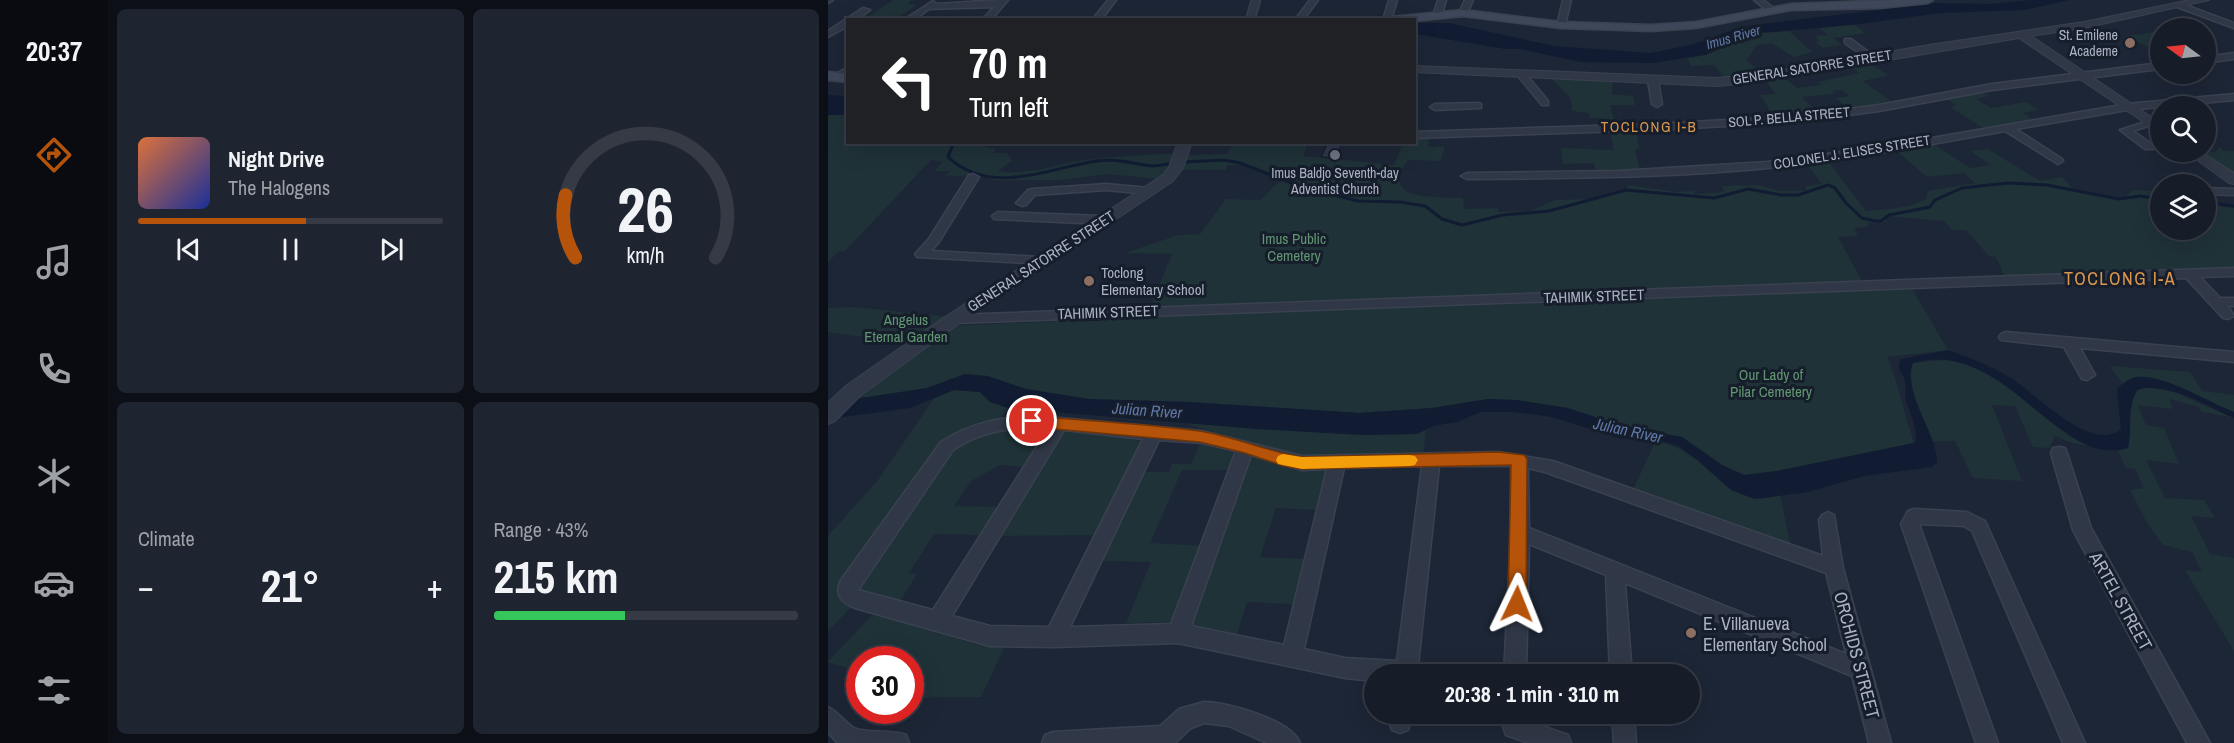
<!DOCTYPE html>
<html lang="en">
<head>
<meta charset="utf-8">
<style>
	:root { --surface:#161c28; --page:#1f2530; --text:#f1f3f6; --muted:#9ea1a8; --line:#353a45; --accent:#b45309 }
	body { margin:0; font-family:"Archivo Narrow",sans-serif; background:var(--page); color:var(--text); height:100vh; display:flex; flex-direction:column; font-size:22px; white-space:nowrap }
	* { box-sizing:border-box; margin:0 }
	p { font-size:20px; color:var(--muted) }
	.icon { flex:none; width:33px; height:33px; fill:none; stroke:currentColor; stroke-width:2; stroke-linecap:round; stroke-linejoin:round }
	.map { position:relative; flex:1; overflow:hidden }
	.side { display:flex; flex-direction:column; gap:9px; padding:9px; background:#0c0f16; width:720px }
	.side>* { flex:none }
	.banner { position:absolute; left:18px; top:18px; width:570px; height:126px; border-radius:0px; box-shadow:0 6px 24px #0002,0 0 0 2px var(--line); background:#202124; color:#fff; overflow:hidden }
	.needle { width:39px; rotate:285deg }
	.fabs { position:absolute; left:1322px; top:18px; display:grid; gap:12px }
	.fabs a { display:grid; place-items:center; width:66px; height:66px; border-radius:50%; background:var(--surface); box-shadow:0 6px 24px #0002,0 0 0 2px var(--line); font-size:30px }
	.speed { position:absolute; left:18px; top:646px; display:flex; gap:12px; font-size:30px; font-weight:700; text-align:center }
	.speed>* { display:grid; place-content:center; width:78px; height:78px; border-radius:50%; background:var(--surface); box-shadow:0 6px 24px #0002,0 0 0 2px var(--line); line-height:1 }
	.speed .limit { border:9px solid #d22; background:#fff; color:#111 }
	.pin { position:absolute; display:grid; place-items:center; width:51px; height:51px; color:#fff; margin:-26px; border:3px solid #fff; border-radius:50%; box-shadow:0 2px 6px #0007 }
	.me { position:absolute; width:66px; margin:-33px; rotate:2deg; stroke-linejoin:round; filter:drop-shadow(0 0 4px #0008) }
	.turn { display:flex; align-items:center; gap:21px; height:126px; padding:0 24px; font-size:27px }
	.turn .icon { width:78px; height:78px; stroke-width:2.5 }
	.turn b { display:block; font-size:42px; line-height:51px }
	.big { font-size:45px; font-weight:700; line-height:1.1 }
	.side .card { flex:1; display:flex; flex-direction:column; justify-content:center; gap:9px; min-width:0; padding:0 21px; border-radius:9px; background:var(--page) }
	.side .dial { align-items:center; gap:0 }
	.dial svg { height:156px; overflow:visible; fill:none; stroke:var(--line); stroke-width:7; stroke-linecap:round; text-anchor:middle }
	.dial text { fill:var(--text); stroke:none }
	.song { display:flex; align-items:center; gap:18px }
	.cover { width:72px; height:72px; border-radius:9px; background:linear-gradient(135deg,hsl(20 70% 55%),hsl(230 70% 35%)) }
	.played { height:6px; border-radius:3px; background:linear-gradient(90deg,var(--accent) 55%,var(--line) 55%) }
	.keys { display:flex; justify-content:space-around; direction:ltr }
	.heat { display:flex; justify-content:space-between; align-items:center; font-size:33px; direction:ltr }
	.charge { height:9px; border-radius:4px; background:linear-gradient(90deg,#34c759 43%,var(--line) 0) }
	.side .tiles { flex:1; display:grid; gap:9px; grid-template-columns:repeat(2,1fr) }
	.trip { position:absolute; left:536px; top:664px; width:336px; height:60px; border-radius:30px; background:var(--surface); box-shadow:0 6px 24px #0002,0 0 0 2px var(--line); font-weight:700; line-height:60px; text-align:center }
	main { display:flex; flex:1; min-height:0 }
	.tabs { display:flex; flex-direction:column; width:108px; justify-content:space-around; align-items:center; background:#090b10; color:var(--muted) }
	.tabs .icon { width:42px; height:42px }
	.tabs .current { color:var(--accent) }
	.tabs b { font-size:27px; color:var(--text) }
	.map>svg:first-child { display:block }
	.green { fill:#1f3237 }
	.water { fill:#111c33 }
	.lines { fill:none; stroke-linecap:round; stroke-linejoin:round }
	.stream { stroke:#111c33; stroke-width:3 }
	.building { fill:#2c364b; stroke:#181f2d; stroke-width:1.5 }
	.minor-casing { stroke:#3a4150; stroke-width:3 }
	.tertiary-casing { stroke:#3a4150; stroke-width:2 }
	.secondary-casing { stroke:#3a4150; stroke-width:3 }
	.minor { fill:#303847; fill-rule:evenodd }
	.tertiary { fill:#303847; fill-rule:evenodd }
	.secondary { fill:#3e465a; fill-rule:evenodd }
	.route { fill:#b45309; stroke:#753606; stroke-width:1.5 }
	.slow { fill:#f59e0b }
	.education-dot { fill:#8d6e63; stroke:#161d2b; stroke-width:2 }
	.worship-dot { fill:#6b7280; stroke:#161d2b; stroke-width:2 }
	.labels { text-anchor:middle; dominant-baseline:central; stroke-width:6; stroke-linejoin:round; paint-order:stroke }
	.far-poi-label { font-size:14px; fill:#aab2c4; stroke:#161d2b; text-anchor:end }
	.far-water-label { font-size:14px; font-style:italic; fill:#5f78a7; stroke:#161d2b }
	.far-street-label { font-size:14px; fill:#aab2c4; stroke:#161d2b }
	.far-quarter-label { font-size:15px; letter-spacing:1.5px; fill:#da974f; stroke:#161d2b }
	.park-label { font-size:15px; fill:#619671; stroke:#161d2b }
	.street-label { font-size:15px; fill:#aab2c4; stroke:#161d2b }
	.poi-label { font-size:15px; fill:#aab2c4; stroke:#161d2b; text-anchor:start }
	.water-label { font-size:16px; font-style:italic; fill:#5f78a7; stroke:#161d2b }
	.quarter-label { font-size:18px; letter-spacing:1.5px; fill:#da974f; stroke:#161d2b }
	.near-street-label { font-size:18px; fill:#aab2c4; stroke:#161d2b }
	.near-poi-label { font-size:18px; fill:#aab2c4; stroke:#161d2b; text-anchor:start }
</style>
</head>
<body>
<main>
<nav class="tabs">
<b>20:37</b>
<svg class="icon current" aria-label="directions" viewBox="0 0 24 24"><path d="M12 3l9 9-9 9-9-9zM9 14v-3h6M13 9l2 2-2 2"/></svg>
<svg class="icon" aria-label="music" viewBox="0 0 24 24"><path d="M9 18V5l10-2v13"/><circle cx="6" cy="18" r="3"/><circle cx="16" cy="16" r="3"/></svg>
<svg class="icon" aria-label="phone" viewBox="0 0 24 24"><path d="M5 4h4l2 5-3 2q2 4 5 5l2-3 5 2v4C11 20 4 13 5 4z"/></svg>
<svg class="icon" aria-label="climate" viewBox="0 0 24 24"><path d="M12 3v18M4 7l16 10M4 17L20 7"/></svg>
<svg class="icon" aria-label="car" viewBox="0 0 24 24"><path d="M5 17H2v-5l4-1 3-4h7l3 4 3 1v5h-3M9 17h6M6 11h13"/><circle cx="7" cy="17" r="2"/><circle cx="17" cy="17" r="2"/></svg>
<svg class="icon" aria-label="filters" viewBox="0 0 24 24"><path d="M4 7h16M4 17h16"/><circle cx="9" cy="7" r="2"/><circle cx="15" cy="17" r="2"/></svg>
</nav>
<section class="side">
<div class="tiles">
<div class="card">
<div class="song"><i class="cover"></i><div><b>Night Drive</b><p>The Halogens</p></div></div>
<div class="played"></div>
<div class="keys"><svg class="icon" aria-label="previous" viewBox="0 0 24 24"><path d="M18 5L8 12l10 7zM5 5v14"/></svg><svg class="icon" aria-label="pause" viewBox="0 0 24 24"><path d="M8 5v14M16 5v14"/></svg><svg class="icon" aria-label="next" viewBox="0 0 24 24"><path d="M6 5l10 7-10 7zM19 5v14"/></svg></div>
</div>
<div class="card dial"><svg viewBox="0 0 100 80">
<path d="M14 69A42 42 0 1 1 86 69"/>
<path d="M14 69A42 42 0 0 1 9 37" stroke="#b45309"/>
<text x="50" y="56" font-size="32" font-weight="700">26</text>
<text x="50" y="72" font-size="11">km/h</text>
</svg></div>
<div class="card"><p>Climate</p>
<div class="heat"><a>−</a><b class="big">21°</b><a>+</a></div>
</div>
<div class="card"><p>Range · 43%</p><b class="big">215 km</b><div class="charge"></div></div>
</div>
</section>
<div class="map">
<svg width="1406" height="743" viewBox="0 0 1406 743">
	<rect width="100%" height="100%" fill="#1d2636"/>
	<g class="green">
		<path d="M65 0H83L80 4 89 5 68 19H37Z"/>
		<path d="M1017 25H1027L1037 33 1005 38 1014 45 995 48 987 42 992 41 986 36 1000 35 991 28Z"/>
		<path d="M961 31 984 52 966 57 943 43 929 45 919 59V61L932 71 922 72 927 77 898 80 886 65 862 66 860 58 877 55 924 34Z"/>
		<path d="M1329 32 1332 33V53L1298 36Z"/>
		<path d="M1037 61 1061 75 1035 81 1065 103 1022 110 1008 98 1021 96 1014 90 1004 91 1006 94 974 97 991 114 947 118 932 95 948 94 936 79 954 76 969 88 994 85 991 82 1031 73 1019 64Z"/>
		<path d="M723 78 785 81 784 94 805 96 807 105H782L788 126H775L774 118H762L760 113 744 111 743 99Z"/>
		<path d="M1151 90 1161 96 1148 99 1163 108 1198 102 1211 110 1195 113 1205 120 1155 128 1122 107 1128 105 1115 97Z"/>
		<path d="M0 115H19L20 142 140 143 168 149 165 153H179L184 161 170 171C201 176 227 164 257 160 288 156 319 155 350 153L344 169 332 179 279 174 231 180H165L150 175 117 176 122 171H106L115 162 103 160 17 251 10 252 0 262Z"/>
		<path d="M782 130H808L811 149 807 150 812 172 768 173 766 163 735 164 733 148 786 150Z"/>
		<path d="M602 136 600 147H617L612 161 580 160C548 202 610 196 635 198L636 209 670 208V212L701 211 728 200 761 199 799 188 800 185 848 192 865 191 867 194 896 192 894 186 931 185 950 191H978V186L994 184 978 163 999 160 1038 211C1058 209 1080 209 1098 199L1100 191 1147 183 1136 173 1099 177 1066 149 1102 142 1142 168 1162 165 1143 151 1160 149 1212 181 1234 177 1244 188 1288 198 1297 197 1305 190 1332 191V230H1377V204L1406 208V268L1177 278 1168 257 1161 256 1138 230H1124L1116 221 1060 216 1057 222 1039 223 1040 227 1026 228 1030 236 1010 237 1035 283 322 308 344 254 297 253 350 235 372 234 398 199 433 200 446 186 456 180 425 166 400 165 397 170H352L358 155 399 154 406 142 479 145 475 156 566 165 575 143 586 142 587 137Z"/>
		<path d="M1391 147 1396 151H1406V173L1401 172 1371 152H1388Z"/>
		<path d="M1084 289 1120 350 1059 357C1071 385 1076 414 1086 443L949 471 916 475 894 465 854 437 794 426 740 408 688 400 660 399 604 408 531 413 361 402 261 399 198 389 137 374 99 388 27 399 123 326 458 310 656 305Z"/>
		<path d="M26 307 122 317 83 344 0 332V308Z"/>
		<path d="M1117 360C1175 366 1213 420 1262 446L1244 443 1227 436 1221 448 1205 447 1187 406 1164 405 1194 481 1145 478 1127 441H1105C1096 424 1077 382 1085 363Z"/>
		<path d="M1282 366 1362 372 1374 391 1406 395V412L1319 377H1307L1295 384Z"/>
		<path d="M1317 387 1346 392 1403 417 1374 412 1371 407 1342 399 1344 409 1310 405 1318 425 1336 428 1351 464 1318 460 1337 498 1376 500 1387 518 1363 516 1382 554 1406 558V651L1357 570 1374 572 1364 552 1335 545 1318 521 1302 490 1316 488 1307 469 1298 468 1290 451 1300 447C1304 428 1299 405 1310 390Z"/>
		<path d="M126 390 152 392 162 402 180 408 171 420 139 428 124 437 20 578 25 605 0 631V536L50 480 107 397Z"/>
		<path d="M357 423 534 435 589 434 598 430 595 457 479 458 445 451Z"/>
		<path d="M175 425 224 428 198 467 172 465 143 481 126 506 173 507 155 535 106 534 81 573 89 574 72 601 32 590 27 583 132 439Z"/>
		<path d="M233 429 314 441 269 535 170 536Z"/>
		<path d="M827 442C872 445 889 496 933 499 939 499 945 496 952 495L963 547 805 490Z"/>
		<path d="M372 444 408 453 403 470H354L322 543 376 546 346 622 298 623 323 562 271 561 312 472H341L344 464H363Z"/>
		<path d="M429 456 469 469 501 468 492 510 448 508 432 557 480 559 469 604 419 602 409 634 363 625 420 462 423 458Z"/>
		<path d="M46 613 149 645 176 648 153 697H108L83 700 82 660H32L31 672 0 662Z"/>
	</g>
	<g class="water">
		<path d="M1204 0H1242L1196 10 1113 13 1024 25 930 33 877 55 824 63 753 62 692 49H677L587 34V23H621L726 46 823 53 866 44 908 29 926 25 1108 3 1160 4Z"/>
		<path d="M0 95 19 96V115H0Z"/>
		<path d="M1120 350C1143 358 1163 366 1183 378 1208 394 1264 454 1293 429L1289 389C1295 383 1301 378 1309 377 1336 374 1380 402 1406 412V418C1381 407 1337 380 1309 390 1298 407 1305 428 1300 448 1230 470 1177 337 1085 363 1073 392 1110 433 1109 463L1103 467 1036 476 980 492 927 499 903 490 870 460 850 446 837 442 791 438 724 417 686 412H653L629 422 605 426 589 434 534 435 427 429 180 408 162 402 152 392 126 390 82 408 0 419 27 399 99 388 137 374 160 376 198 389 261 399 361 402 531 413 604 408 660 399 688 400 740 408 794 426 854 437 894 465 916 475 949 471 1086 443C1093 431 1079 409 1077 396 1077 391 1078 386 1077 381 1075 372 1067 370 1073 359Z"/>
	</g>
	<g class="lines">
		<g class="stream">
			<path d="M126 142 120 157C163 197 220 168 269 161 289 158 305 164 324 166 331 166 340 164 347 163"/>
			<path d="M355 162 396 160 412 163 474 187 530 201 572 202 597 206 614 219 634 225 675 215 721 211 798 190 886 198 920 189 953 195H970L1000 185 1007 188 1018 203 1034 218 1047 221H1053L1061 215 1102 207 1107 200 1134 188 1180 183 1219 185 1291 199 1312 196 1332 199"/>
			<path d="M1377 202 1406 206"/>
		</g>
	</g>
	<path class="building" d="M500 142H515L507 158 493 157Z"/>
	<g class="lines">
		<g class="minor-casing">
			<g id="minor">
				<path d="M0 0H5L0 3Z"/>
				<path d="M172 0H180L163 20H154L166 7 101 9 86 20H76L105 1 108 4Z"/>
				<path d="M280 0H288L273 20H264Z"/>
				<path d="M424 0H432L426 20H418Z"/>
				<path d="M482 0H490L475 20H467Z"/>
				<path d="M561 0H569L563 20H555Z"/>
				<path d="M610 0H618L614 13 610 15 606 13Z"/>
				<path d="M637 0H645L639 13 635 15 631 13Z"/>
				<path d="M735 0H743L737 25 733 27 729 25Z"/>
				<path d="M926 0H935L948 10 941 12Z"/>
				<path d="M1352 3 1406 23V28L1349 7 1348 5Z"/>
				<path d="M35 8 42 10 29 20H20V26L0 37V31Z"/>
				<path d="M1017 39H1023L1047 57 1040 59 1017 43Z"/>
				<path d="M1406 53V59L1377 63V57Z"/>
				<path d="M1332 63V69L1164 90 1051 111 968 122 828 130 586 138V132L828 124 968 116 1051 105 1164 84Z"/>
				<path d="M20 67V74L8 80 3 77Z"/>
				<path d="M690 72H696L720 101V105H714L690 76Z"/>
				<path d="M825 78 830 81 834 104 829 107 824 104 820 81Z"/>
				<path d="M1406 94V100L1299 110 1188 129 1234 159 1235 161 1230 164 1177 131C1098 145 1019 161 939 168 839 178 739 178 639 179L633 176 639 173 790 171 939 162 1058 146 1299 104Z"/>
				<path d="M650 103 653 104V108L607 110 602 107 607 104Z"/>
				<path d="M1320 121 1329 123 1305 131 1325 145V149H1317L1292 130Z"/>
				<path d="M145 174 151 177 111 242 103 251 212 257 218 261 217 264 89 257 87 254 100 240 141 175Z"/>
				<path d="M278 184 321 188 327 191 321 194 278 190 207 195 198 205 194 206 188 203 200 190 204 189Z"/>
				<path d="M1377 188 1406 189V195L1377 194Z"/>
				<path d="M170 212 275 216 281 220 275 224 166 219 164 216Z"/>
				<path d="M1406 268V276L1372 277 1392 298H1406V306H1400L1406 316 1400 319 1395 318 1358 278 126 323 119 319 126 315Z"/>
				<path d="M1178 332 1406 352V362L1252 348 1267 375 1259 380 1254 379 1236 347 1173 340 1171 337 1173 334Z"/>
				<path d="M210 416 374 431 474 456 670 452 725 461 995 556 991 520 994 515 1000 512 1006 515 1015 568 1063 743H1041L1024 676 797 583 804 675H782L778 575 701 544 698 675H676L683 532V466H611L589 675H546V681L517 678 350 643 227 647 162 646 27 608C13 603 6 594 13 580L113 442C144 422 174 417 210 416ZM184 429H220L105 610 30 590 125 450C144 437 161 432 184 429ZM236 430 315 439 221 627 162 626 124 616ZM331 440 374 443 408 451 343 624 242 627ZM423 455 474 470 499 469 456 645 363 626ZM594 466 569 661 517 658 476 649 516 468ZM700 468 717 472 998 573 1018 654 701 528Z"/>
				<path d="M1231 447 1237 448 1239 453 1263 528 1382 743H1359L1245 530 1223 453 1225 448Z"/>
				<path d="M1086 509 1139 512 1157 521 1257 743H1235L1144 531 1136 526 1091 524 1170 743H1148L1073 524 1080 511Z"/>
				<path d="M376 702C400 702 463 720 472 743H439L401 726 376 723 363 728 347 743H214L217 735 225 732 332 726 351 709Z"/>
				<path d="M0 707C11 712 16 722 26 728 39 734 63 729 78 735L81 743H10L0 733Z"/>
				<path d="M562 714H584L580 730 572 733 564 730 561 722Z"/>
				<path d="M675 714H697V720L740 735 743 743H700L678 735 675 727Z"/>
				<path d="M784 714H806L808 743H786Z"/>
			</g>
		</g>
		<g class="tertiary-casing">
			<g id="tertiary">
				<path d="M1362 0H1381L1256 28 1203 36 1332 123V133L1191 38 925 83 888 86 586 72V66L888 78 925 75 1101 45 1256 22Z"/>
				<path d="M350 142H364L355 168 345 181 126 327 33 395 7 421 0 424V403L19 385 114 319 335 175 341 167Z"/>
				<path d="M1358 152H1373L1406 173V184L1401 183Z"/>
			</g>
		</g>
		<g class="secondary-casing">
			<g id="secondary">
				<path d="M1069 0H1105L1100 3 1051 8 963 10 868 28 823 31 733 28 635 16 586 21 558 20 563 17 635 10 733 22 823 25 868 22 963 4Z"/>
				<path d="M0 72 20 74V82L0 80Z"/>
			</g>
		</g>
		<use href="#minor" class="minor"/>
		<use href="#tertiary" class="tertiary"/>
		<use href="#secondary" class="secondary"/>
	</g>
	<path class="route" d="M204 416C259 421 316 423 371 431 406 436 439 452 474 457L670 452 696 455 699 459 698 604 696 609 689 612 683 609 680 604 683 465 474 469 456 466 417 453 372 442 204 427 197 421Z"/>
	<path class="slow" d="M455 454 474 457 582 455 587 456 590 460 587 465 582 466 474 469 450 464 448 460 450 456Z"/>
	<g class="education-dot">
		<circle cx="1302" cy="43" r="6"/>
		<circle cx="261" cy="281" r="6"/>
		<circle cx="863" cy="633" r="6"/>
	</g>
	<circle class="worship-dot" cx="507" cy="155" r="6"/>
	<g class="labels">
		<g class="far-poi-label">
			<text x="1290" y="35">St. Emilene<tspan x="1290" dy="16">Academe</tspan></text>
			<text x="507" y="173" text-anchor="middle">Imus Baldjo Seventh-day<tspan x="507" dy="16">Adventist Church</tspan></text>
		</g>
		<g class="far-water-label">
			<text transform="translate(905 37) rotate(-16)">Imus River</text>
		</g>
		<g class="far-street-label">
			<text transform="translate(984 67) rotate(-9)">GENERAL SATORRE STREET</text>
			<text transform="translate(961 117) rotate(-5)">SOL P. BELLA STREET</text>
			<text transform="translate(1024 152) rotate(-9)">COLONEL J. ELISES STREET</text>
		</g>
		<g class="far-quarter-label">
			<text x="821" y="126">TOCLONG I-B</text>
		</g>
		<g class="park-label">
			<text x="466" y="238">Imus Public<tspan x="466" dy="17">Cemetery</tspan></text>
			<text x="78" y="319">Angelus<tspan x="78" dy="17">Eternal Garden</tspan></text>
			<text x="943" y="374">Our Lady of<tspan x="943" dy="17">Pilar Cemetery</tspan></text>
		</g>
		<g class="street-label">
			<text transform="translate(213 261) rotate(-33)">GENERAL SATORRE STREET</text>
			<text transform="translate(766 296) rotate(-2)">TAHIMIK STREET</text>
			<text transform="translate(280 312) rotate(-2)">TAHIMIK STREET</text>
		</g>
		<g class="poi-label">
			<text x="273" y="272">Toclong<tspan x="273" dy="17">Elementary School</tspan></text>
		</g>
		<g class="water-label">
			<text transform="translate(319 410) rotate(4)">Julian River</text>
			<text transform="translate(800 430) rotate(12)">Julian River</text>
		</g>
		<g class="quarter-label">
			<text x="1292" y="278">TOCLONG I-A</text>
		</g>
		<g class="near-street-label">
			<text transform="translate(1293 601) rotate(61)">ARTEL STREET</text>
			<text transform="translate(1029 655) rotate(75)">ORCHIDS STREET</text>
		</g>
		<g class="near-poi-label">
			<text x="875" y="623">E. Villanueva<tspan x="875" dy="21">Elementary School</tspan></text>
		</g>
	</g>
</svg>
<div class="fabs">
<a><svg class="needle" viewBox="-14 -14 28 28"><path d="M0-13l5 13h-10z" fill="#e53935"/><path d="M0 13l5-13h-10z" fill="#9ea1a8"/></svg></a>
<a><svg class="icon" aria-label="search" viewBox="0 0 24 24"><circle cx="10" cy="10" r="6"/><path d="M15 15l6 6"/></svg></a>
<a><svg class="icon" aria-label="layers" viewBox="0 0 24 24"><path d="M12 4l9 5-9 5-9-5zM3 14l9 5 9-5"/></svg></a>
</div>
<div class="speed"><div class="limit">30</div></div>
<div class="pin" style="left:204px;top:421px;background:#d93025"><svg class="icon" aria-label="arrive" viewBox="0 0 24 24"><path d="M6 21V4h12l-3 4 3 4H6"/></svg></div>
<svg class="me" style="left:689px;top:604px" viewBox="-20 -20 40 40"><path d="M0-17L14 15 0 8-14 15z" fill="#b45309" stroke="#fff" stroke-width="4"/></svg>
<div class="trip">20:38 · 1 min · 310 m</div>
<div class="banner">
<div class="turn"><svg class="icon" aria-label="left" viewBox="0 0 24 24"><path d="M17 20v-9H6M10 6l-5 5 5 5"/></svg><div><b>70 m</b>Turn left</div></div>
</div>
</div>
</main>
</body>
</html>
